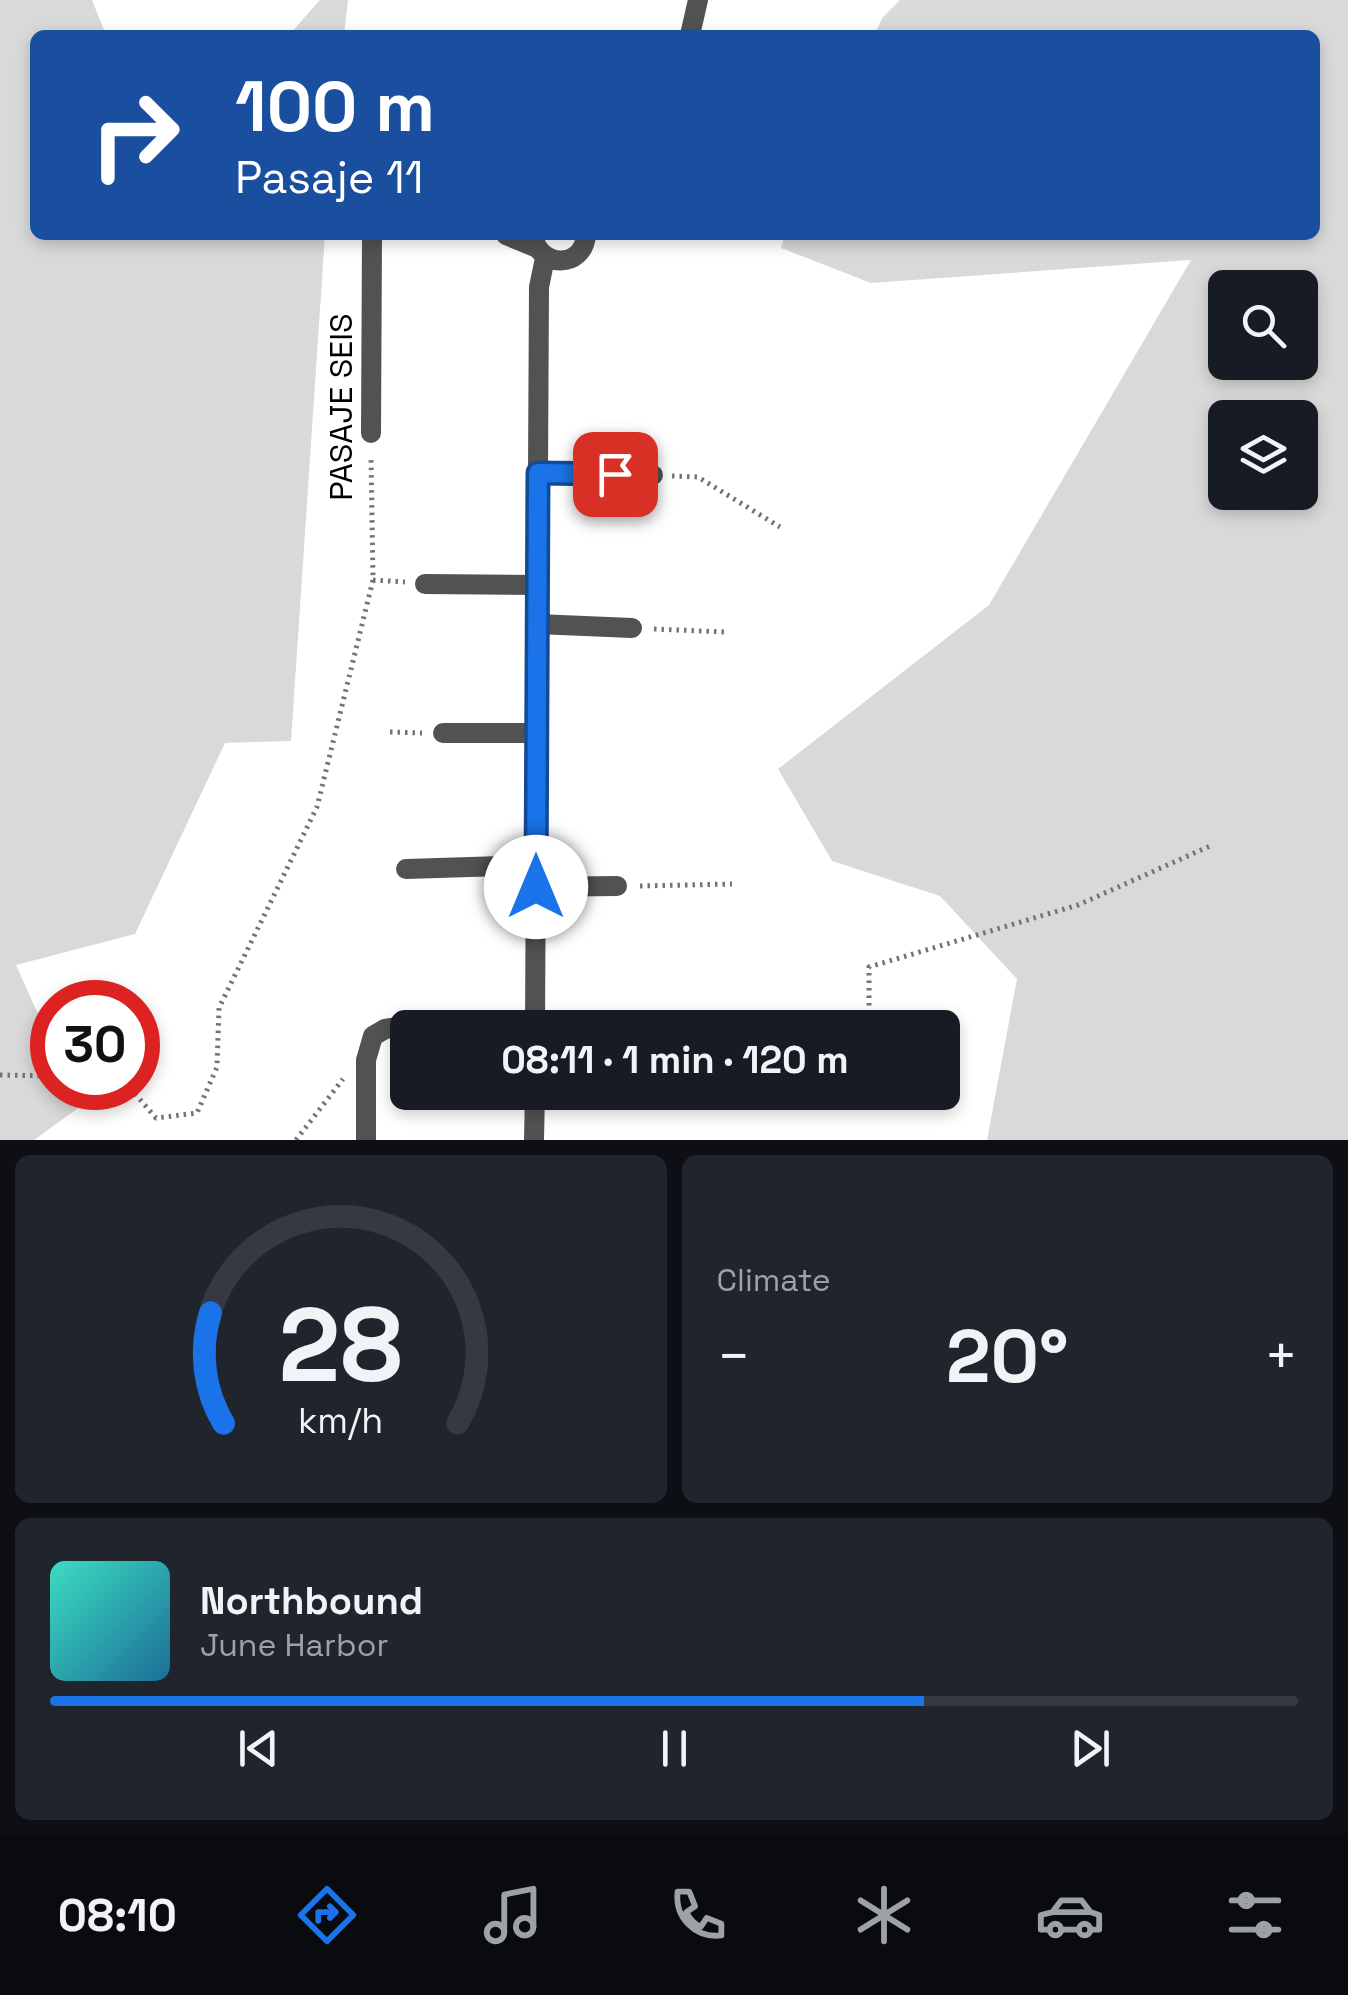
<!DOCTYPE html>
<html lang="en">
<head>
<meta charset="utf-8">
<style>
	:root { --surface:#171b24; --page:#20242c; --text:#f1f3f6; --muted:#9ea1a6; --line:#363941; --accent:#1a73e8 }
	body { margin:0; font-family:"Space Grotesk",sans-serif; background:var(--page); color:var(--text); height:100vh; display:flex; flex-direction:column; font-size:38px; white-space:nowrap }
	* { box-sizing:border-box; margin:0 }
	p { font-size:32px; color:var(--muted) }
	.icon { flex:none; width:55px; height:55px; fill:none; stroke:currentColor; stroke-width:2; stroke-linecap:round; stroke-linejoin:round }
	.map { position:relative; height:1140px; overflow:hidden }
	.drawer { display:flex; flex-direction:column; gap:15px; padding:15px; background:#0d0f14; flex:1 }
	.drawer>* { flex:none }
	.guide { position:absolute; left:30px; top:30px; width:1290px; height:210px; border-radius:15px; box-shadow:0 5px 15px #0003; background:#1a4fa0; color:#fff; overflow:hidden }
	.buttons { position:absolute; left:1208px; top:270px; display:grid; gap:20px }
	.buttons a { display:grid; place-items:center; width:110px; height:110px; border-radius:15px; background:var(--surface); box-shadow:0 5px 15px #0003; font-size:50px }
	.speed { position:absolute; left:30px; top:980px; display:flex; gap:20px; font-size:50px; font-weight:700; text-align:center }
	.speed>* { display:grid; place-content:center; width:130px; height:130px; border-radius:50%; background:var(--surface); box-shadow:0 5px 15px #0003; line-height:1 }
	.speed .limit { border:15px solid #d22; background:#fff; color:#111 }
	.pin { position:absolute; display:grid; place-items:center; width:85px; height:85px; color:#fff; margin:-42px; border-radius:20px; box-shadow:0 5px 15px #0006 }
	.me { position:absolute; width:110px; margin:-55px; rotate:0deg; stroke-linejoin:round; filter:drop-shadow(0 0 8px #0008) }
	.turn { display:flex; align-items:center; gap:35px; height:210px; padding:0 40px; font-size:45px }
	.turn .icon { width:130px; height:130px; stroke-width:2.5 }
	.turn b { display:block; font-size:70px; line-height:85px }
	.big { font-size:75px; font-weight:700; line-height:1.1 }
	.drawer .tile { flex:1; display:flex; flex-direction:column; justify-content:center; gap:15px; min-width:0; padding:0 35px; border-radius:15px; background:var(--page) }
	.drawer .dial { align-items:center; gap:0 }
	.dial svg { height:260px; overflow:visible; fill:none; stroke:var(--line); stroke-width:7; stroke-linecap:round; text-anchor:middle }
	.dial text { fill:var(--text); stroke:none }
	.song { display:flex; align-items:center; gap:30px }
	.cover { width:120px; height:120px; border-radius:15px; background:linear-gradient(135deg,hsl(170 70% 55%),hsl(200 70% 35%)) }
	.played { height:10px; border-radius:5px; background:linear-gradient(90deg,var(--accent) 70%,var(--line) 70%) }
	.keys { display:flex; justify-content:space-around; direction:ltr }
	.heat { display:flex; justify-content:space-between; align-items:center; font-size:55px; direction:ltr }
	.drawer .tiles { flex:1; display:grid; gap:15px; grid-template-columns:1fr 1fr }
	.tile:last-child { grid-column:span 2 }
	.trip { position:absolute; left:390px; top:1010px; width:570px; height:100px; border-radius:15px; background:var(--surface); box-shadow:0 5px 15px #0003; font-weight:700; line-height:100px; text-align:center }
	.tabs { display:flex; height:160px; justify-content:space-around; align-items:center; background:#090b0e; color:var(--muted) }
	.tabs .icon { width:70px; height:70px }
	.tabs .on { color:var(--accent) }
	.tabs b { font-size:45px; color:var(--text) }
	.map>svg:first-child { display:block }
	.green { fill:#d9d9d9; fill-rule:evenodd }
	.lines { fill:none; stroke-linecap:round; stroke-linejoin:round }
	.path { stroke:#747474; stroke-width:5; stroke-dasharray:2.5 5; stroke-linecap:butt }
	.street { stroke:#525252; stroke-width:20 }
	.route-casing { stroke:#114b97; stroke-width:25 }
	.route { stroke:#1a73e8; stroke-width:18 }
	.labels { text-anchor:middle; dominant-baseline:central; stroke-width:8; stroke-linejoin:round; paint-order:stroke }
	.street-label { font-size:32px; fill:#000; stroke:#fff }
</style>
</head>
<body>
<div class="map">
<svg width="1348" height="1140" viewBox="0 0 1348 1140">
	<rect width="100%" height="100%" fill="#fff"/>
	<g class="green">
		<path d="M0 0H92L106 35H35V235H325L291 741 225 743 135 934 16 965 52 1045V1088H73L81 1106 34 1140H0Z"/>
		<path d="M320 0H348L344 35H289Z"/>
		<path d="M900 0H1348V1140H987L1017 979 940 896 832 861 778 769 989 605 1191 260 871 283 781 248 785 235H1315V35H874L883 17ZM1225 288H1300V362H1225ZM1225 418H1300V492H1225Z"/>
	</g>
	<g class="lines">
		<g class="path">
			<path d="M672 476 698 477 780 527"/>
			<path d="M373 580 405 582"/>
			<path d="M654 629 726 632"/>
			<path d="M390 732 422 733"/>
			<path d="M640 886 732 884"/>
			<path d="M869 1028V967L1078 905 1210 846"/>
			<path d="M0 1075 52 1076"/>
			<path d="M130 1088 156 1118 197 1113 217 1067 219 1008 317 807 373 580 371 456"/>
			<path d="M296 1140 343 1079"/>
		</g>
		<g class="street">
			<path d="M690 35 698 0"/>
			<path d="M506 235 535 247"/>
			<path d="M533 235C538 268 583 270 586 235"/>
			<path d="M371 433 372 235"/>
			<path d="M538 473 653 475"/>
			<path d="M425 584 538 585"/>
			<path d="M537 624 632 628"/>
			<path d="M443 733H537"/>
			<path d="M406 869 536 865"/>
			<path d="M536 887 617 886"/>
			<path d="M535 1028 539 287 545 258"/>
			<path d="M366 1140V1060L373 1036 385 1029 404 1026 535 1022"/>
			<path d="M534 1140 535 1092"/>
		</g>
	</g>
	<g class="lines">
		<g class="route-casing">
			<path id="route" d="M536 887 538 473 615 474"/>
		</g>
		<use href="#route" class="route"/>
	</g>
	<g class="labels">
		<g class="street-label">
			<text transform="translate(341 407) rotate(-90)">PASAJE SEIS</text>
		</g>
	</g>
</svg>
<div class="buttons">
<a><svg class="icon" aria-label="search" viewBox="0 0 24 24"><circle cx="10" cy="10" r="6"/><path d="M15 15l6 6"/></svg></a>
<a><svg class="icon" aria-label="layers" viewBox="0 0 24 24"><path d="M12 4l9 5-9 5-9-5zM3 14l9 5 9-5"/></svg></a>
</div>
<div class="speed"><div class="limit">30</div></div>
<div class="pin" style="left:615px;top:474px;background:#d93025"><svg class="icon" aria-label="arrive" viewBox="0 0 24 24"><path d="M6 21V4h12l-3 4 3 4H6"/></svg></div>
<svg class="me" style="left:536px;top:887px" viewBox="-20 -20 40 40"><circle r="19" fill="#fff"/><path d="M0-13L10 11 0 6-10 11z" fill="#1a73e8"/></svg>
<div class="trip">08:11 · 1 min · 120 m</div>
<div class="guide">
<div class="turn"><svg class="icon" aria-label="right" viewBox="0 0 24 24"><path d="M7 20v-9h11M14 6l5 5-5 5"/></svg><div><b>100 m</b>Pasaje 11</div></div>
</div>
</div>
<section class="drawer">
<div class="tiles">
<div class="tile dial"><svg viewBox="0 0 100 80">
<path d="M14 69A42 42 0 1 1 86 69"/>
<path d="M14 69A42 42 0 0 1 10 35" stroke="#1a73e8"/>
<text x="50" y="56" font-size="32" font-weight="700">28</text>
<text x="50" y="72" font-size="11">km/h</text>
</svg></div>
<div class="tile"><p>Climate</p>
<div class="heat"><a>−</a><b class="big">20°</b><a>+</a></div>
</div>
<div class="tile">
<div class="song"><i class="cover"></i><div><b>Northbound</b><p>June Harbor</p></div></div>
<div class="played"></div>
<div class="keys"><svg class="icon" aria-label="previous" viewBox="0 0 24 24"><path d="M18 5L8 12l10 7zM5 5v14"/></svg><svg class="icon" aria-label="pause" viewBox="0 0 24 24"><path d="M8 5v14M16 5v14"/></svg><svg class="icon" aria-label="next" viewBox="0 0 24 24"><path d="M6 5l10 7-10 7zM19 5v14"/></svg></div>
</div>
</div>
</section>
<nav class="tabs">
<b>08:10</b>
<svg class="icon on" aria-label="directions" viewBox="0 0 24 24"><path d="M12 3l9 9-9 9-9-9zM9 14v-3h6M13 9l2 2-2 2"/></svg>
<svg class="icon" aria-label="music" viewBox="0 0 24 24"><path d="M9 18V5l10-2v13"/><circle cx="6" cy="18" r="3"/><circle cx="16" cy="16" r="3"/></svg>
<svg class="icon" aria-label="phone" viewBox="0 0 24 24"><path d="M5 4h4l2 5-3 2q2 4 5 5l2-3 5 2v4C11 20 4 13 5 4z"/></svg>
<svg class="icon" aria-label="climate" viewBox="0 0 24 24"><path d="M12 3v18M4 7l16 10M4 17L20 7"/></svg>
<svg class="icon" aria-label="car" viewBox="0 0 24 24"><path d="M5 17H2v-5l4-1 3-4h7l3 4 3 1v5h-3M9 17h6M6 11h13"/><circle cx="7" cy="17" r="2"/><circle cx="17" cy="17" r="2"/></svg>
<svg class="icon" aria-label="filters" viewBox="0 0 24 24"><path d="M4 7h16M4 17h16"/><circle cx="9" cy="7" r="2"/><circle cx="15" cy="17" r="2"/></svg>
</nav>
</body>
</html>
